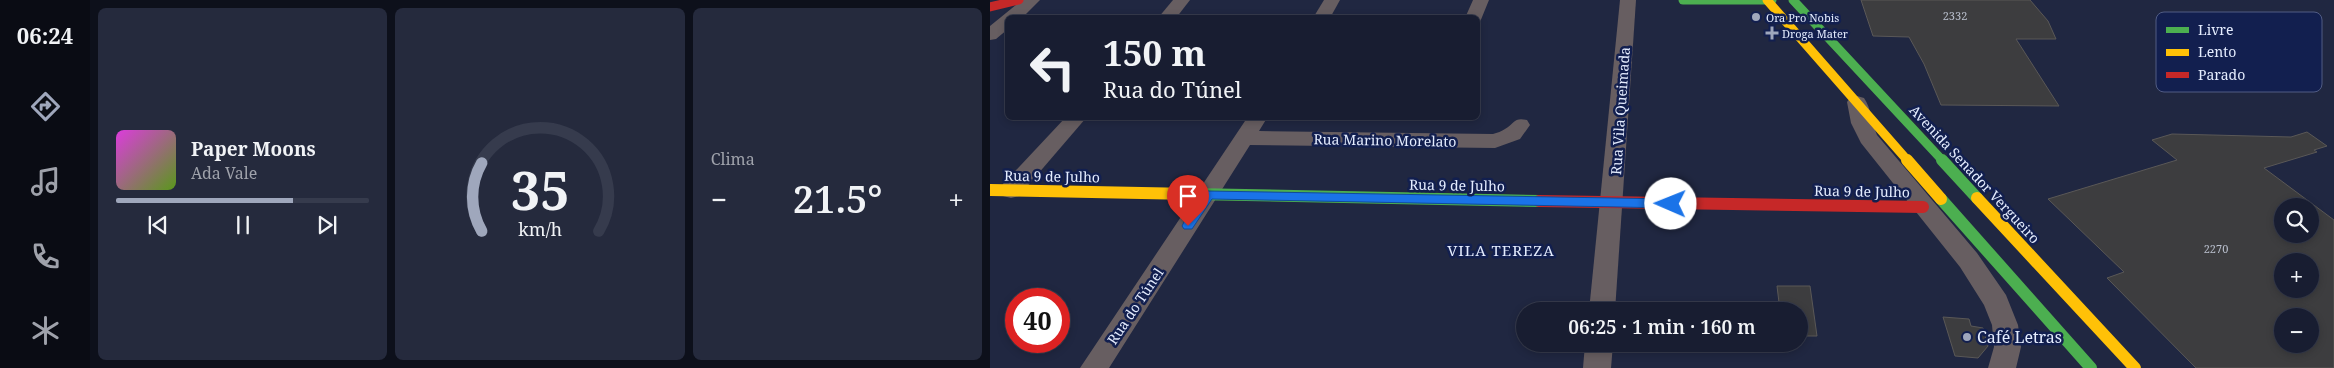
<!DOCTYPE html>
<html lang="pt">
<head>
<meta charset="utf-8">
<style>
	:root { --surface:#181d31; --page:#252a3d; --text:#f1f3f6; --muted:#9fa2ab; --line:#363b4d; --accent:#9fa7bc }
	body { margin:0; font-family:"Noto Serif",serif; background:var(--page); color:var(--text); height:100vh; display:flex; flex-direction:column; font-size:19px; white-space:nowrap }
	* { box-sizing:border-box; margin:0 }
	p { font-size:16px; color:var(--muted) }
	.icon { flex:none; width:28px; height:28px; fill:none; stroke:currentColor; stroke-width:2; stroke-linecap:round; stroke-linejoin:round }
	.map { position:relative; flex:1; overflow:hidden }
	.panel { display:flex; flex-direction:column; gap:8px; padding:8px; background:#0d101b; width:900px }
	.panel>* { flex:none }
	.hud { position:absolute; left:15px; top:15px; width:475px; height:105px; border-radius:8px; box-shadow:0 2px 8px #0003,0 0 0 1px var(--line); background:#181d31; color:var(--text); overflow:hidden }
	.buttons { position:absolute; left:1284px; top:198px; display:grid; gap:10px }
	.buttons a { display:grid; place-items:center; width:45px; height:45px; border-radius:50%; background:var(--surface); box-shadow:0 2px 8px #0003,0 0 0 1px var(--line); font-size:25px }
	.speed { position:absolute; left:15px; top:288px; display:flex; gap:10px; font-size:25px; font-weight:700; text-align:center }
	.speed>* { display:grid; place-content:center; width:65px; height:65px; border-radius:50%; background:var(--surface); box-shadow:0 2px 8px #0003,0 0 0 1px var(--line); line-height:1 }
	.speed .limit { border:8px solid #d22; background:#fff; color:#111 }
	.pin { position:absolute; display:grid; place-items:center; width:42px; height:42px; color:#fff; margin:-51px -21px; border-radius:50% 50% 50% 0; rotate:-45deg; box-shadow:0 0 5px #0007 }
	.pin .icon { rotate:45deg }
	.me { position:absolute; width:55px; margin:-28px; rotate:271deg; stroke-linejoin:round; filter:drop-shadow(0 0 4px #0008) }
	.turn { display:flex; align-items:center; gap:18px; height:105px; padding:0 15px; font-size:22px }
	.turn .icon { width:65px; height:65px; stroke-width:2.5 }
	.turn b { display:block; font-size:35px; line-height:42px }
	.big { font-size:38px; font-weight:600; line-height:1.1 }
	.panel .widget { flex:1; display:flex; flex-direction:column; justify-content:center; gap:8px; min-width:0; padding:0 18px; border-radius:8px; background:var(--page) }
	.panel .dial { align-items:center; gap:0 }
	.dial svg { height:130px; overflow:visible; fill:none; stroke:var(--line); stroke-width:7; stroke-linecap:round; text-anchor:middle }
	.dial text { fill:var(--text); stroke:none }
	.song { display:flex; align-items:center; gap:15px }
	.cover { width:60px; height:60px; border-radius:8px; background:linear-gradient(135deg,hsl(300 70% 55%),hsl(90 70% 35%)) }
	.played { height:5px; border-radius:2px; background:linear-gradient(90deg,var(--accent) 70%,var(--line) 70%) }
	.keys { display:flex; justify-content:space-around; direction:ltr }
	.heat { display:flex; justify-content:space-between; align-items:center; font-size:28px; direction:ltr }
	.panel .tiles { flex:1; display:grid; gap:8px; grid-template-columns:repeat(3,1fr) }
	.trip { position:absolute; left:526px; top:302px; width:292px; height:50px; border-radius:25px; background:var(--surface); box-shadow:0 2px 8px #0003,0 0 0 1px var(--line); font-weight:600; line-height:50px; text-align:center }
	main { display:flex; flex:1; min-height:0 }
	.tab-bar { display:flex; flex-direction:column; width:90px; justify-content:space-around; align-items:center; background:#0a0c14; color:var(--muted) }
	.tab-bar .icon { width:35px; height:35px }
	.tab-bar .selected { color:var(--accent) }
	.tab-bar b { font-size:22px; color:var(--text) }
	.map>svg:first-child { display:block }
	.building { fill:#3d3d3f; stroke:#5a5857; fill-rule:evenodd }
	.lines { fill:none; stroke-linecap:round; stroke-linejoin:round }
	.street { fill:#675e61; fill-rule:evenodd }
	.fast-far1 { stroke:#4caf50; stroke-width:9 }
	.fast { stroke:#4caf50; stroke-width:12 }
	.slow-far1 { stroke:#ffc107; stroke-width:9 }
	.slow { stroke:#ffc107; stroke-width:12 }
	.jam-far1 { stroke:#c62828; stroke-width:9 }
	.jam { stroke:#c62828; stroke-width:12 }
	.route { fill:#1a73e8; stroke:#114b97 }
	.poi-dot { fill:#9fa7bc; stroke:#121f4f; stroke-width:2 }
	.labels { text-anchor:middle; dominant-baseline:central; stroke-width:5; stroke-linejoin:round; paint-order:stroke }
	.number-label { font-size:11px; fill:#bac0ce }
	.far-poi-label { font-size:11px; fill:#e4ecfe; stroke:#121f4f; text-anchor:start }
	.street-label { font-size:14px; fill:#e4ecfe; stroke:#121f4f }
	.neighbourhood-label { font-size:15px; letter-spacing:1px; fill:#e4ecfe; stroke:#121f4f }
	.near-poi-label { font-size:16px; fill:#e4ecfe; stroke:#121f4f; text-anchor:start }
	.key { fill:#121f4f; stroke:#515c84; stroke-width:1 }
	.key-label { font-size:14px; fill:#e4ecfe }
</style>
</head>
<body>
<main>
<nav class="tab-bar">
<b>06:24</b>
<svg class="icon selected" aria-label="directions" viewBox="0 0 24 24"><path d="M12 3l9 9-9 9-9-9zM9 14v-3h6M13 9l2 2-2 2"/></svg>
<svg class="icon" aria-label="music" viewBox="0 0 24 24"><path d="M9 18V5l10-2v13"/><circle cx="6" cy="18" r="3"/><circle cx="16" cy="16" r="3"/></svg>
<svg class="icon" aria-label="phone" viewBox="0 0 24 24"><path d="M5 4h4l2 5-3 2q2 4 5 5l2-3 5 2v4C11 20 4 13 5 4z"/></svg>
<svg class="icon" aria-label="climate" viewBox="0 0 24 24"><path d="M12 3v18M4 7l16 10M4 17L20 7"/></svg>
</nav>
<section class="panel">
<div class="tiles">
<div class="widget">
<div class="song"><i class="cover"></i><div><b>Paper Moons</b><p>Ada Vale</p></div></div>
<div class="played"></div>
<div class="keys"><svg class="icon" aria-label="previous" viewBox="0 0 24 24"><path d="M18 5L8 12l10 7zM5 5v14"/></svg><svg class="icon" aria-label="pause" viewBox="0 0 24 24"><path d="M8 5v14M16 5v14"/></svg><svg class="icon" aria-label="next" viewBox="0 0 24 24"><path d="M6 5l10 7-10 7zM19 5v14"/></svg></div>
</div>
<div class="widget dial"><svg viewBox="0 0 100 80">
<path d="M14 69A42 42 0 1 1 86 69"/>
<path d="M14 69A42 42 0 0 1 14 27" stroke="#9fa7bc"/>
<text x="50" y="56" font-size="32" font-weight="700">35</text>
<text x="50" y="72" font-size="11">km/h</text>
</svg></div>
<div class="widget"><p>Clima</p>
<div class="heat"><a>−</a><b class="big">21.5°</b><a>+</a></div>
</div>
</div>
</section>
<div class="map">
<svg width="1344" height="368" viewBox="0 0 1344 368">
	<rect width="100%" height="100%" fill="#202741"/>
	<g class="building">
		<path d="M871 0H1040L1058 21 1066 39H1026L1069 106 951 105 934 64 919 37 883 36Z"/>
		<path d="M1317 132 1337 146 1324 150 1327 152 1274 168 1344 220V368H1206L1117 278 1134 272 1058 199 1187 160 1162 140 1182 134 1301 137ZM1292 206H1320V234H1292ZM1292 261H1320V289H1292ZM1292 316H1320V344H1292Z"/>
		<path d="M787 286H820L827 336H810V311H790Z"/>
		<path d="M953 317 979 319 981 326 993 328 998 346 988 358 965 356Z"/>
	</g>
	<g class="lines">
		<g class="street">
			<path d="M32 0H50L32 18H18V29L6 39 0 40V26Z"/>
			<path d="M183 0H200L186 18H168Z"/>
			<path d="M334 0H350L340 18H323Z"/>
			<path d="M483 0H499L490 22H488V18H475Z"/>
			<path d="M630 0H646L625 311H599Z"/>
			<path d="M867 96 874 98C881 108 882 123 887 135L987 253 1016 295 1028 325 1031 347 1026 368H998L1004 347 1002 325 994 305 970 267 871 143 861 123 857 102 860 98Z"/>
			<path d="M75 118H96L29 196 21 198 13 196 10 190 13 184Z"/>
			<path d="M257 118H277L269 131 503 134C507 133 512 131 515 129 525 123 524 117 537 120L540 125 530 139 505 148 260 145 119 368H90Z"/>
			<path d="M595 344H623L621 368H593Z"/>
		</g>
		<g class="fast-far1">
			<path d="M693 0H782"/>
			<path d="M803 0 953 161"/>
		</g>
		<g class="fast">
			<path d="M952 160 987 198"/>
			<path d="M202 194 549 201"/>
			<path d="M951 199 1101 368"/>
		</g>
		<path class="slow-far1" d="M777 0 918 161"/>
		<g class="slow">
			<path d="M917 160 951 199"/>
			<path d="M0 190 202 194"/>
			<path d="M987 198 1145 368"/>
		</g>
		<path class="jam-far1" d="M0 7 29 0"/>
		<path class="jam" d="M549 201 933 207"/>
	</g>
	<path class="route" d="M218 191 681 199 687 204 681 208 222 199 202 229H194L192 226 194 222 214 192Z"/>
	<g class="poi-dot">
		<circle cx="766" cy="17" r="5"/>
		<path d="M779.5 25.5h5v5h5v5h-5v5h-5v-5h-5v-5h5z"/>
		<circle cx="977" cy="337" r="5"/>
	</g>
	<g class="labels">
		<g class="number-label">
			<text x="965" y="15">2332</text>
			<text x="1226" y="248">2270</text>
		</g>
		<g class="far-poi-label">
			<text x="776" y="17">Ora Pro Nobis</text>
			<text x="792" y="33">Droga Mater</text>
		</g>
		<g class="street-label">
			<text transform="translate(630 111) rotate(-86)">Rua Vila Queimada</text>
			<text transform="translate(395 140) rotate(1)">Rua Marino Morelato</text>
			<text transform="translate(985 174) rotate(47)">Avenida Senador Vergueiro</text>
			<text transform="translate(62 176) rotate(1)">Rua 9 de Julho</text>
			<text transform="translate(467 185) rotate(1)">Rua 9 de Julho</text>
			<text transform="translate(872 191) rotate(1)">Rua 9 de Julho</text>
			<text transform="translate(145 306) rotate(-56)">Rua do Túnel</text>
		</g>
		<g class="neighbourhood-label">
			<text x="511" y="250">VILA TEREZA</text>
		</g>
		<g class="near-poi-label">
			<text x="987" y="337">Café Letras</text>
		</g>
	</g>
	<rect x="1166" y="12" width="166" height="80" rx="8" class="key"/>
	<rect x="1176" y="27" width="23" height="6" fill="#4caf50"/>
	<rect x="1176" y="49" width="23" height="7" fill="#ffc107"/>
	<rect x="1176" y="72" width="23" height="6" fill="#c62828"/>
	<g class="key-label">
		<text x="1208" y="35">Livre</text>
		<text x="1208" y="57">Lento</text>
		<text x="1208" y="80">Parado</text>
	</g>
</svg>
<div class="buttons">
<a><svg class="icon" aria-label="search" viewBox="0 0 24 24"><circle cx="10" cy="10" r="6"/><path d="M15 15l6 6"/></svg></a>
<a>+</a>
<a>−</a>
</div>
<div class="speed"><div class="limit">40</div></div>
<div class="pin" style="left:198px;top:226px;background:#d93025"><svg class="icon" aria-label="arrive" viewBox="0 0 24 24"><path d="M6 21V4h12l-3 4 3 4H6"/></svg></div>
<svg class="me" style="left:681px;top:204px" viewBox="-20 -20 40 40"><circle r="19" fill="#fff"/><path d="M0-13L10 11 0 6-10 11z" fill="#1a73e8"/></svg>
<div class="trip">06:25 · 1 min · 160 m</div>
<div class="hud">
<div class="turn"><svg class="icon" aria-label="left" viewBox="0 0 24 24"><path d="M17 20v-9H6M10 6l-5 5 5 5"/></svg><div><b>150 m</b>Rua do Túnel</div></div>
</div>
</div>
</main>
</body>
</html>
